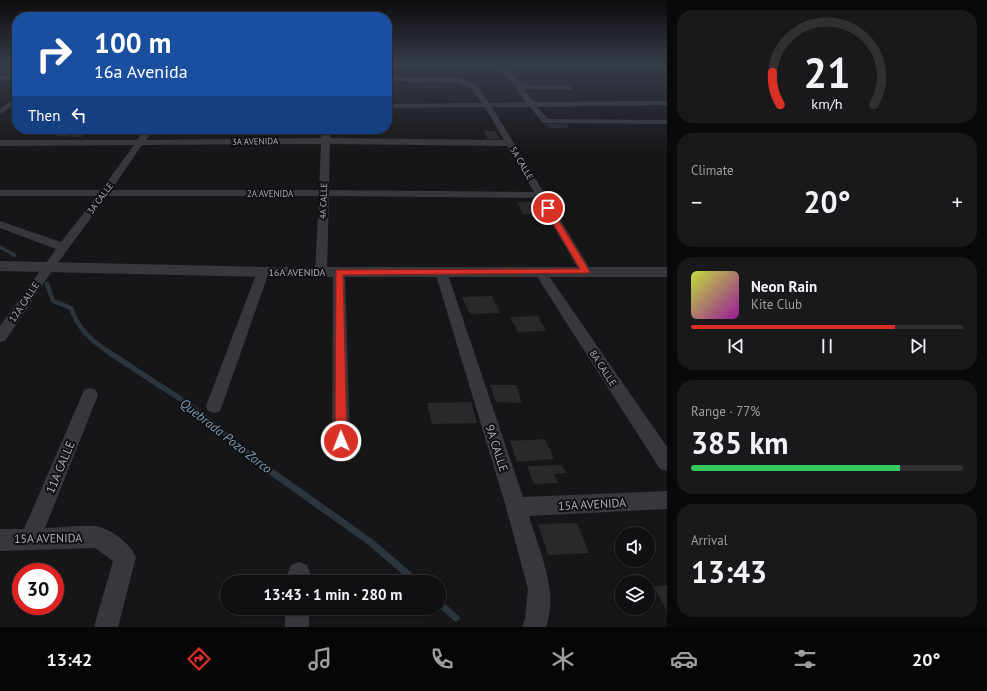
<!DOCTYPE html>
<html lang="en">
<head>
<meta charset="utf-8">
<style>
	:root { --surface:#101012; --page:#19191b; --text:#f1f3f6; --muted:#9c9d9f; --line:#303032; --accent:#d93025 }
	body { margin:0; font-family:"PT Sans",sans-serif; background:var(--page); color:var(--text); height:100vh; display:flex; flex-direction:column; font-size:15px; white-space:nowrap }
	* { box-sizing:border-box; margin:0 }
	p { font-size:13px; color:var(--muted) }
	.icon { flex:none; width:22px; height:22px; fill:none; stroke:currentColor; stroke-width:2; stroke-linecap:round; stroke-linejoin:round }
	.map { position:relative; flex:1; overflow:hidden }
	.side { display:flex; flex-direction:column; gap:10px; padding:10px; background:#09090a; width:320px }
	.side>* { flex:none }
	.guide { position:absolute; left:12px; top:12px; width:380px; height:122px; border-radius:16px; box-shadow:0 1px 3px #0004,0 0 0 1px var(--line); background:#1a4fa0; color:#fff; overflow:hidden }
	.buttons { position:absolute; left:615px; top:527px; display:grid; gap:8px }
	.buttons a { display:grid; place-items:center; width:40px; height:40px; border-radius:50%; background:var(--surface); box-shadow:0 1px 3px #0004,0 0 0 1px var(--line); font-size:20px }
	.speed { position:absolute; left:12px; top:563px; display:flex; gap:8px; font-size:20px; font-weight:700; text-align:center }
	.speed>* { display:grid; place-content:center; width:52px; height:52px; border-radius:50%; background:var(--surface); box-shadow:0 1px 3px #0004,0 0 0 1px var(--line); line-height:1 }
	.speed .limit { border:6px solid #d22; background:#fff; color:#111 }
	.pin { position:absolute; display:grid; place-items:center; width:34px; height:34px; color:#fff; margin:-17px; border:2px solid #fff; border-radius:50%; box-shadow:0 1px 4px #0007 }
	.me { position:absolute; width:44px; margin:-22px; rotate:359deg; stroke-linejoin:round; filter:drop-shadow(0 0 3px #0008) }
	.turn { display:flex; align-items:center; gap:14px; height:84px; padding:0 16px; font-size:18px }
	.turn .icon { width:52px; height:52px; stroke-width:2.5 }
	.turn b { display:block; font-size:28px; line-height:34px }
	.then { display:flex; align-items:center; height:38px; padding:0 16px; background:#0003; gap:8px; font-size:15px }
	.big { font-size:30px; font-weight:600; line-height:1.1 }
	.side .card { flex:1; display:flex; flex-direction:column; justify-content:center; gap:6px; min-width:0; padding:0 14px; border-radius:16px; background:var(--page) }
	.side .dial { align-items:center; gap:0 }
	.dial svg { height:104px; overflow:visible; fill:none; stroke:var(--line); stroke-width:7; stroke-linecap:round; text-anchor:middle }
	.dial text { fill:var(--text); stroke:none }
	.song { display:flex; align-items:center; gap:12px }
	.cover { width:48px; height:48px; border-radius:6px; background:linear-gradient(135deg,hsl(70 70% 55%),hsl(300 70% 35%)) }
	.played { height:4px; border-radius:2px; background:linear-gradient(90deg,var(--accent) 75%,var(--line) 75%) }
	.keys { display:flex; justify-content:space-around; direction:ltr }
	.heat { display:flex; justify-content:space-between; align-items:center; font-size:22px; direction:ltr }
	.charge { height:6px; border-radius:3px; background:linear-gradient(90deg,#34c759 77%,var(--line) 0) }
	.trip { position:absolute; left:220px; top:575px; width:226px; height:40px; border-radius:20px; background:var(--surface); box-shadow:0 1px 3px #0004,0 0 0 1px var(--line); font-weight:600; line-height:40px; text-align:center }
	.tabs { display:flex; height:64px; justify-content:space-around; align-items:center; background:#060607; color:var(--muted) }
	.tabs .icon { width:28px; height:28px }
	.tabs .current { color:var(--accent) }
	.tabs b { font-size:18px; color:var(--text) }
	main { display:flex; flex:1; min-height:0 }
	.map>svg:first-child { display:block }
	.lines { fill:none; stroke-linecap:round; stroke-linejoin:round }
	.stream-far3 { stroke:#2c353c; stroke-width:3.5 }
	.stream-far2 { stroke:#2c353c; stroke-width:4.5 }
	.stream-far1 { stroke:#2c353c; stroke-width:5.5 }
	.stream { stroke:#2c353c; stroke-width:7 }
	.building { fill:#29292c }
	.minor { fill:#37383d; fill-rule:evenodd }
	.tertiary { fill:#37383d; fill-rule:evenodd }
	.route { fill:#d93025; stroke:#8d1f18 }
	.labels { text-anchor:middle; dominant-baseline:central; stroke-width:4; stroke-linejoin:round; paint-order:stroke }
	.far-street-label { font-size:9px; fill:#a8adb8; stroke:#111113 }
	.street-label { font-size:10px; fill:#a8adb8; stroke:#111113 }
	.near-street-label { font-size:12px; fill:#a8adb8; stroke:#111113 }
	.near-water-label { font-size:13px; font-style:italic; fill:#7f9bb3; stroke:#111113 }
</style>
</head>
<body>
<main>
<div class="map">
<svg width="667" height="627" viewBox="0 0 667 627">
	<rect width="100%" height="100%" fill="#161618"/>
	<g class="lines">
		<path class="stream-far3" d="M0 247 13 254"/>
		<g class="stream-far2">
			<path d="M11 253 14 255"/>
			<path d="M47 284 53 301 71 308C77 327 91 341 109 352"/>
		</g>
		<path class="stream-far1" d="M107 351 191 406 274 474"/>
		<g class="stream">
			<path d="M273 473 369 541 417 582"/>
			<path d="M439 603 456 618"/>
		</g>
	</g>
	<g class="building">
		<path d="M0 69H16L8 73H0Z"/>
		<path d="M546 124H566L569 128H550Z"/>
		<path d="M62 129H76L68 136H54Z"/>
		<path d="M78 129H81L80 130H90L82 137H70Z"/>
		<path d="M483 131H495L500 139H488Z"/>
		<path d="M517 202H537L545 214H523Z"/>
		<path d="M492 296 500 313 470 314 462 297Z"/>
		<path d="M538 316 546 331 518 332 510 317Z"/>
		<path d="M490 385H516L522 403 496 402Z"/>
		<path d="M471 402 477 423 432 424 427 403Z"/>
		<path d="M545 439 554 459 517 462 510 441Z"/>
		<path d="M562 465 566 473 554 474 558 483 534 484 527 466Z"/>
		<path d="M577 523 589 553 548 555 538 524Z"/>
		<path d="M667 585V611L654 587Z"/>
	</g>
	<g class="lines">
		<g class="minor">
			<path d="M519 65H525V67L507 70 523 85 570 86 573 88 570 90 523 89 534 102 667 101V105L537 107 548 119 667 120V124L546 123H543L530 107H492L592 272 590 275H582L537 198 329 196 327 272 321 276 315 272 319 196H107L54 268 5 341 0 342V326L56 249 0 228V221L61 242 97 196H0V190H101L134 145 0 146V140H137L145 129H153L146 140 321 138 322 129H330V138L504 140 485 107 387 108V104L482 103 472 89 459 82 387 81V77H453L462 79 477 86 489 103 526 102 516 90 517 87 499 69ZM321 144 319 190H111L142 145ZM330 144 507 146 534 192 329 190Z"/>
			<rect x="0" y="76" width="17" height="4"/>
			<path d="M14 98H17V103L0 114V109Z"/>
			<path d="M263 268 269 272 222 406 220 411 214 413 208 411 206 406 257 272Z"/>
			<path d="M339 268 345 272 350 441 347 447 341 449 335 447 332 441 333 272Z"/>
			<path d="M441 268 447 272 523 497 667 491V509L529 516C539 551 559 591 546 627H522L525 619 528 589 506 507 435 272Z"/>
			<path d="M540 268 544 269 667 447V471L660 469 534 272Z"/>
			<path d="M90 388 96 390 98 395 45 528C61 528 79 525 95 526 110 528 130 543 136 557L118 627H94L113 561 95 548 0 551V529H24L82 395 84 390Z"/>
			<path d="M299 562 307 565 310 573V582H288V573L291 565Z"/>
			<rect x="285" y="608" width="24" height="19"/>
		</g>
		<path class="tertiary" d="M0 261 263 267H667V277H263L0 271Z"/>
	</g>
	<linearGradient id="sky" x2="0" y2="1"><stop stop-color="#0c0c0d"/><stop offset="0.42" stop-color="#363c48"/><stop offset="1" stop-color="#363c48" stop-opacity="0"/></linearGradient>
	<rect width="667" height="153" fill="url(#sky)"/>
	<path class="route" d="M545 206 551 208 590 272 589 273 343 275 347 441 345 444 341 446 337 444 335 441 336 270 580 269 544 208Z"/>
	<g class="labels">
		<g class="far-street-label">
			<text transform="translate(255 141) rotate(-1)">3A AVENIDA</text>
			<text transform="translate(522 163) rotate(60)">5A CALLE</text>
			<text x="270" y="193">2A AVENIDA</text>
			<text transform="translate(100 198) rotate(-53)">3A CALLE</text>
			<text transform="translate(323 201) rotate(-88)">4A CALLE</text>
		</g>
		<g class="street-label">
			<text x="297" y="272">16A AVENIDA</text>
			<text transform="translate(24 302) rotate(-56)">12A CALLE</text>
			<text transform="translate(603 368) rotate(57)">8A CALLE</text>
		</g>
		<g class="near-street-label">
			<text transform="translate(497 448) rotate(72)">9A CALLE</text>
			<text transform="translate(60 467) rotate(-67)">11A CALLE</text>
			<text transform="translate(592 504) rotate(-3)">15A AVENIDA</text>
			<text transform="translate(48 538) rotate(-1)">15A AVENIDA</text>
		</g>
		<g class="near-water-label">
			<text transform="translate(226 436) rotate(38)">Quebrada Pozo Zarco</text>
		</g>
	</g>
</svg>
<div class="buttons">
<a><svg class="icon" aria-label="sound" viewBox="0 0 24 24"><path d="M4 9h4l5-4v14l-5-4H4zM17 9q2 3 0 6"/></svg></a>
<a><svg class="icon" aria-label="layers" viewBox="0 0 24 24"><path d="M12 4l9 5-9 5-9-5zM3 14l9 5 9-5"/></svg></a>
</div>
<div class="speed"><div class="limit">30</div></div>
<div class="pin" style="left:548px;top:208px;background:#d93025"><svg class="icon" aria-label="arrive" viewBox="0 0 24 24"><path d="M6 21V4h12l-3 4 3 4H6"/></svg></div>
<svg class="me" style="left:341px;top:441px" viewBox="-20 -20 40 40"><circle r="17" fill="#d93025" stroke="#fff" stroke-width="3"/><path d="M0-11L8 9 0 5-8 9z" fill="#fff"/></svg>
<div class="trip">13:43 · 1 min · 280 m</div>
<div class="guide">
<div class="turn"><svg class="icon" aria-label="right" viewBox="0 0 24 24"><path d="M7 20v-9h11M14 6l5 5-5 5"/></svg><div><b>100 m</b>16a Avenida</div></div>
<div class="then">Then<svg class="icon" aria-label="left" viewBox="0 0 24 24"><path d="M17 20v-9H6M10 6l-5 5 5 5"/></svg></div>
</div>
</div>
<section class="side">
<div class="card dial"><svg viewBox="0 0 100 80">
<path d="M14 69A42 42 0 1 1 86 69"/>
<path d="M14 69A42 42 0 0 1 8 44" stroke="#d93025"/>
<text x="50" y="56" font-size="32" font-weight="700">21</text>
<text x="50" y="72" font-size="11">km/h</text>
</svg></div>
<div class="card"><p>Climate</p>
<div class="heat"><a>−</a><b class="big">20°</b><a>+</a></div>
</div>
<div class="card">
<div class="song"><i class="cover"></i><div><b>Neon Rain</b><p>Kite Club</p></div></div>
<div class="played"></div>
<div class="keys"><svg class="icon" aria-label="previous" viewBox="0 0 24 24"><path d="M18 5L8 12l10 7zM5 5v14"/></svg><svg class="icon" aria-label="pause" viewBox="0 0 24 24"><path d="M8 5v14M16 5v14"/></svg><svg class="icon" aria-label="next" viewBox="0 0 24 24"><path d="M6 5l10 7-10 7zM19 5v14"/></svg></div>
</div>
<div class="card"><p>Range · 77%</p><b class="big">385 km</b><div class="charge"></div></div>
<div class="card"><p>Arrival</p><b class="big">13:43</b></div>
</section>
</main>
<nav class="tabs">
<b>13:42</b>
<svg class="icon current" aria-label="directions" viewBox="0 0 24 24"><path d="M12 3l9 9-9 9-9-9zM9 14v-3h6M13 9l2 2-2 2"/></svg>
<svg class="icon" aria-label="music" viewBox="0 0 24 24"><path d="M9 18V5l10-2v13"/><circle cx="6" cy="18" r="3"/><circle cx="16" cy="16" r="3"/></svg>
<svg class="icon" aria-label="phone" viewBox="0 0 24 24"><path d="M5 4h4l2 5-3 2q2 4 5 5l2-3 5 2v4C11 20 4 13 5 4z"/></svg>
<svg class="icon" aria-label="climate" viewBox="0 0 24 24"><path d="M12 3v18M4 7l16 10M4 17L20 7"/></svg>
<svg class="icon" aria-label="car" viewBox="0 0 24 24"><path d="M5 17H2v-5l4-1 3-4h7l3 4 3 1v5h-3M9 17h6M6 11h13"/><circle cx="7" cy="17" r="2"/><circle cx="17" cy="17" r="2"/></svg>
<svg class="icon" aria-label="filters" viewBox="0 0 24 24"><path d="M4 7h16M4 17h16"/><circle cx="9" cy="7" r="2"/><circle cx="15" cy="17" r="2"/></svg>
<b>20°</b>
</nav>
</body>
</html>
